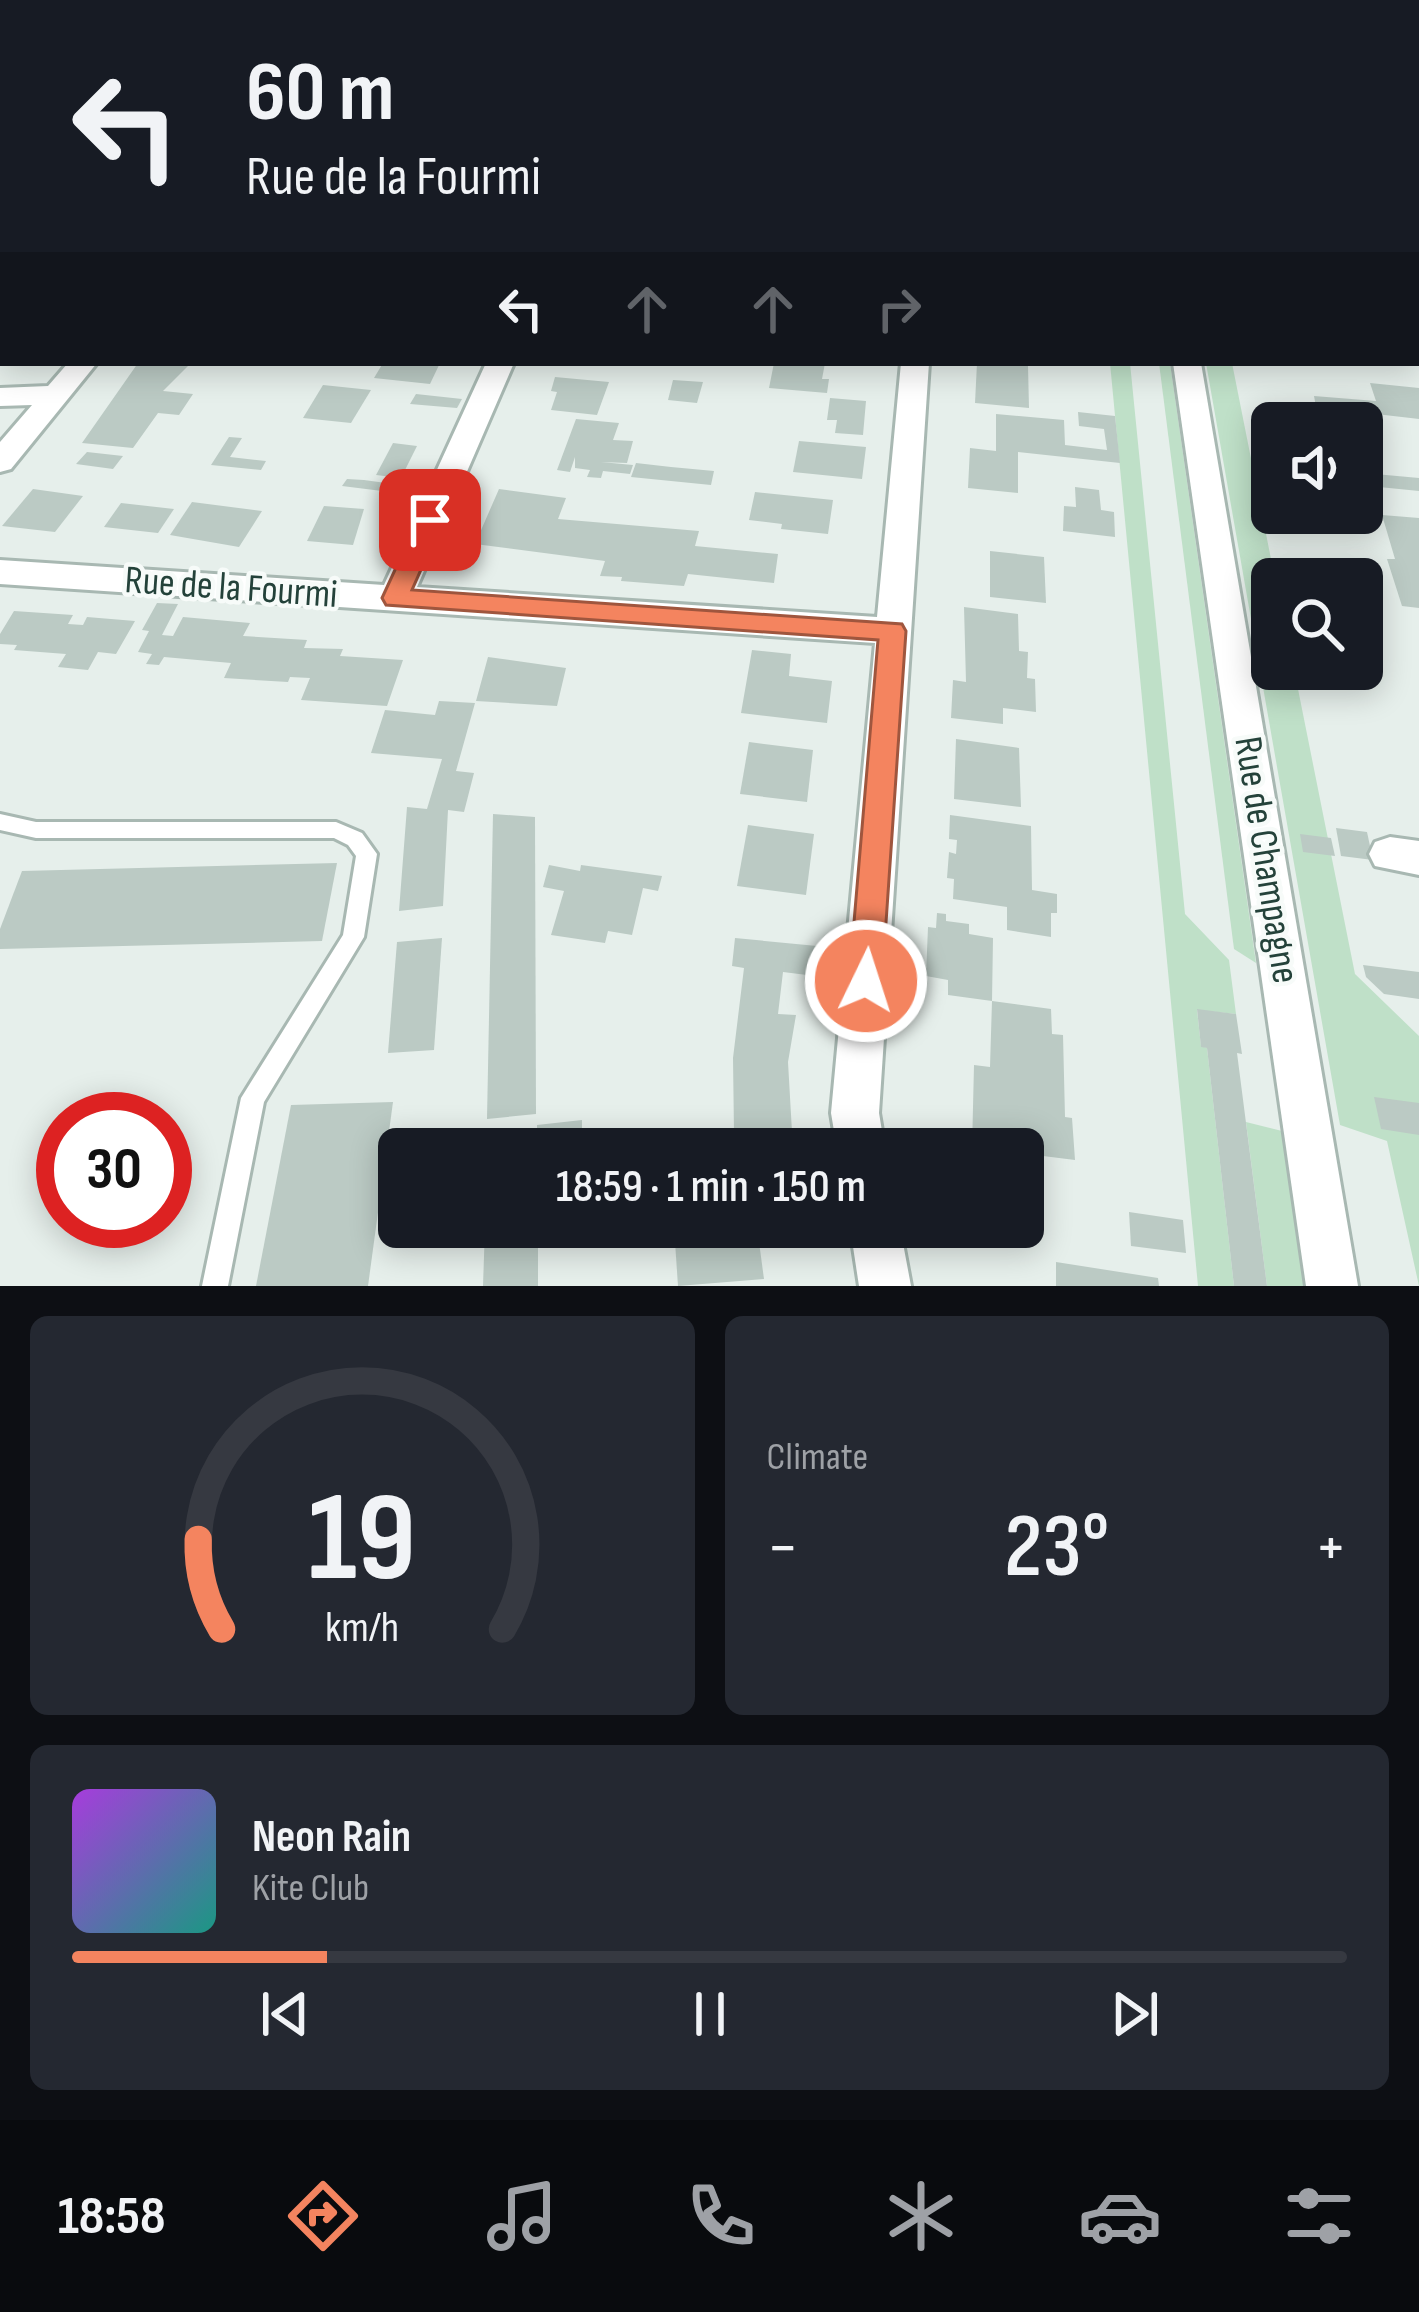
<!DOCTYPE html>
<html lang="en">
<head>
<meta charset="utf-8">
<style>
	:root { --surface:#171b24; --page:#242831; --text:#f1f3f6; --muted:#9ea1a6; --line:#363941; --accent:#f4845f }
	body { margin:0; font-family:"Sofia Sans Condensed",sans-serif; background:var(--page); color:var(--text); height:100vh; display:flex; flex-direction:column; font-size:45px; white-space:nowrap }
	* { box-sizing:border-box; margin:0 }
	p { font-size:39px; color:var(--muted) }
	.icon { flex:none; width:66px; height:66px; fill:none; stroke:currentColor; stroke-width:2; stroke-linecap:round; stroke-linejoin:round }
	.map { position:relative; height:1286px; overflow:hidden }
	.sheet { display:flex; flex-direction:column; gap:30px; padding:30px; background:#0d0f14; flex:1 }
	.sheet>* { flex:none }
	.top-card { position:absolute; left:0px; top:0px; width:1419px; height:366px; box-shadow:0 6px 30px #0003; background:#171b24; color:var(--text); overflow:hidden }
	.fabs { position:absolute; left:1251px; top:402px; display:grid; gap:24px }
	.fabs a { display:grid; place-items:center; width:132px; height:132px; border-radius:18px; background:var(--surface); box-shadow:0 6px 30px #0003; font-size:60px }
	.speed { position:absolute; left:36px; top:1092px; display:flex; gap:24px; font-size:60px; font-weight:700; text-align:center }
	.speed>* { display:grid; place-content:center; width:156px; height:156px; border-radius:50%; background:var(--surface); box-shadow:0 6px 30px #0003; line-height:1 }
	.speed .limit { border:18px solid #d22; background:#fff; color:#111 }
	.pin { position:absolute; display:grid; place-items:center; width:102px; height:102px; color:#fff; margin:-51px; border-radius:24px; box-shadow:0 6px 18px #0006 }
	.me { position:absolute; width:132px; margin:-66px; rotate:4deg; stroke-linejoin:round; filter:drop-shadow(0 0 9px #0008) }
	.turn { display:flex; align-items:center; gap:42px; height:252px; padding:0 48px; font-size:54px }
	.turn .icon { width:156px; height:156px; stroke-width:2.5 }
	.turn b { display:block; font-size:84px; line-height:102px }
	.lanes { display:flex; align-items:center; height:114px; padding:0 48px; background:#0003; justify-content:center; gap:60px; direction:ltr }
	.lanes .off { opacity:.35 }
	.big { font-size:90px; font-weight:600; line-height:1.1 }
	.sheet .tile { flex:1; display:flex; flex-direction:column; justify-content:center; gap:18px; min-width:0; padding:0 42px; border-radius:18px; background:var(--page) }
	.sheet .dial { align-items:center; gap:0 }
	.dial svg { height:312px; overflow:visible; fill:none; stroke:var(--line); stroke-width:7; stroke-linecap:round; text-anchor:middle }
	.dial text { fill:var(--text); stroke:none }
	.song { display:flex; align-items:center; gap:36px }
	.cover { width:144px; height:144px; border-radius:18px; background:linear-gradient(135deg,hsl(280 70% 55%),hsl(170 70% 35%)) }
	.played { height:12px; border-radius:6px; background:linear-gradient(90deg,var(--accent) 20%,var(--line) 20%) }
	.keys { display:flex; justify-content:space-around; direction:ltr }
	.heat { display:flex; justify-content:space-between; align-items:center; font-size:66px; direction:ltr }
	.sheet .tiles { flex:1; display:grid; gap:30px; grid-template-columns:1fr 1fr }
	.tile:last-child { grid-column:span 2 }
	.trip { position:absolute; left:378px; top:1128px; width:666px; height:120px; border-radius:18px; background:var(--surface); box-shadow:0 6px 30px #0003; font-weight:600; line-height:120px; text-align:center }
	.menu { display:flex; height:192px; justify-content:space-around; align-items:center; background:#090b0e; color:var(--muted) }
	.menu .icon { width:84px; height:84px }
	.menu .on { color:var(--accent) }
	.menu b { font-size:54px; color:var(--text) }
	.map>svg:first-child { display:block }
	.green { fill:#bfe0c8 }
	.building { fill:#bbcac4 }
	.lines { fill:none; stroke-linecap:round; stroke-linejoin:round }
	.service-casing { stroke:#a8b8b2; stroke-width:6 }
	.minor-casing { stroke:#a8b8b2; stroke-width:6 }
	.tertiary-casing { stroke:#a8b8b2; stroke-width:6 }
	.service { fill:#fff; fill-rule:evenodd }
	.minor { fill:#fff; fill-rule:evenodd }
	.tertiary { fill:#fff; fill-rule:evenodd }
	.route { fill:#f4845f; stroke:#9f563e; stroke-width:3 }
	.labels { text-anchor:middle; dominant-baseline:central; stroke-width:9; stroke-linejoin:round; paint-order:stroke }
	.street-label { font-size:39px; fill:#24423a; stroke:#f7fbf9 }
</style>
</head>
<body>
<div class="map">
<svg width="1419" height="1286" viewBox="0 0 1419 1286">
	<rect width="100%" height="100%" fill="#e6efeb"/>
	<g class="green">
		<path d="M1110 363H1130L1185 914 1229 960 1236 1014 1197 1010 1201 1046 1207 1048 1234 1286H1198Z"/>
		<path d="M1159 363H1170L1256 963 1234 949Z"/>
		<path d="M1206 363H1232L1275 579 1272 669H1294L1355 974 1419 1036V1286L1387 1141 1340 1125Z"/>
		<path d="M1246 1122 1282 1131 1304 1286H1267Z"/>
	</g>
	<g class="building">
		<path d="M138 363 189 365 163 391 193 394 179 415 158 413 133 448 82 443Z"/>
		<path d="M383 363H440L430 384 374 378Z"/>
		<path d="M774 363H825L822 379H829L827 393 769 388Z"/>
		<path d="M977 363 1028 366 1029 408 975 403Z"/>
		<path d="M555 377 609 382 597 415 551 410 557 392 551 391Z"/>
		<path d="M673 380 703 382 697 403 668 400Z"/>
		<path d="M1370 383 1419 388V419L1316 407 1314 396 1376 401Z"/>
		<path d="M323 385 371 390 351 423 303 418Z"/>
		<path d="M416 394 462 399 457 408 410 404Z"/>
		<path d="M830 398 866 401 863 435 835 433 837 420H827Z"/>
		<path d="M1078 412 1115 416 1120 463 1018 452V493L968 488 970 448 996 451V414L1064 420 1065 445 1107 450 1104 429 1079 426Z"/>
		<path d="M1280 413 1325 417 1326 423H1282Z"/>
		<path d="M576 419 619 423 613 440 633 441 627 463 601 462 633 465 630 474 603 471 601 478 587 477 590 470 575 468V457L570 472 557 470Z"/>
		<path d="M229 437 242 438 230 457 266 461 261 470 211 465Z"/>
		<path d="M799 441 866 447 862 479 793 472Z"/>
		<path d="M393 443 417 446 401 478 376 475Z"/>
		<path d="M87 452 123 456 113 469 76 464Z"/>
		<path d="M636 463 671 467 714 471 711 485 631 477Z"/>
		<path d="M1364 473 1419 478V491L1369 486Z"/>
		<path d="M347 479 364 480 386 483 382 491 342 486Z"/>
		<path d="M1075 487 1099 490 1101 510 1114 512 1115 537 1063 531 1064 506 1076 507Z"/>
		<path d="M33 489 83 496 55 532 2 526Z"/>
		<path d="M499 489 566 498 558 519 699 531 695 546 778 554 774 583 688 574 684 586 621 581 622 577 600 576 605 561 475 544Z"/>
		<path d="M755 492 833 500 828 534 781 529 782 524 749 520Z"/>
		<path d="M192 502 262 511 239 547 170 535Z"/>
		<path d="M121 503 174 509 158 533 104 527Z"/>
		<path d="M324 506 364 509 353 545 307 541Z"/>
		<path d="M1382 515 1419 518V608L1402 606 1387 559H1395Z"/>
		<path d="M990 551 1044 557 1046 603 990 597Z"/>
		<path d="M157 603 178 604 162 635 173 636 183 617 250 623 243 636 307 640 304 648 343 649 340 656 403 660 387 706 301 700 310 678 290 677 288 682 224 678 231 663 164 657 159 665 146 664 152 654 138 652 149 631 142 630Z"/>
		<path d="M964 607 1018 614 1019 651 1028 652 1027 678 1035 679 1036 712 1003 708V724L951 718 953 680 966 682Z"/>
		<path d="M14 611 73 615 68 624 83 625 87 617 135 621 116 654 98 652 88 670 58 667 66 654 14 650 17 645 0 644V634Z"/>
		<path d="M752 650 791 654 789 676 832 681 827 723 741 713Z"/>
		<path d="M488 657 566 668 557 706 476 701Z"/>
		<path d="M439 701 475 703 456 771 474 773 464 812 448 810 443 906 399 911 407 807 427 809 442 759 371 753 385 710 435 715Z"/>
		<path d="M956 739 1019 748 1021 807 954 799Z"/>
		<path d="M749 742 813 750 807 802 740 794Z"/>
		<path d="M493 814 535 817 536 1114 487 1119Z"/>
		<path d="M950 815 1031 826 1032 890 1057 894V913H1051V937L1007 930V907L953 899 954 879 947 878 949 852 956 854 957 840 949 839Z"/>
		<path d="M748 825 814 834 806 895 737 886Z"/>
		<path d="M1336 828 1367 832 1373 860 1341 856Z"/>
		<path d="M1300 834 1331 838 1335 856 1303 852Z"/>
		<path d="M337 863 322 941 0 949V929L22 871Z"/>
		<path d="M549 865 580 871 581 865 662 876 658 891 643 888 632 935 608 931 605 943 551 935 564 891 543 887Z"/>
		<path d="M937 913 946 914V921L969 924V934L993 938 992 1001 948 995V980L926 976 928 927 936 928Z"/>
		<path d="M442 938 434 1050 388 1053 397 942Z"/>
		<path d="M735 938 817 946 815 976 783 972 778 1014 796 1015 788 1062 792 1132 734 1133 733 1058 744 968 732 966Z"/>
		<path d="M1363 965 1419 972V999L1384 994 1366 977Z"/>
		<path d="M992 1001 1051 1009 1052 1034 1063 1035 1065 1117 1072 1118 1075 1160 1035 1155 1036 1200 1023 1197V1149H972L974 1065 990 1067Z"/>
		<path d="M1197 1009 1236 1014 1242 1054 1237 1053 1267 1286H1234L1207 1048 1201 1047Z"/>
		<path d="M1374 1097 1419 1103V1135L1381 1129Z"/>
		<path d="M393 1102 368 1286H256L291 1105Z"/>
		<path d="M582 1120V1149H537V1125Z"/>
		<path d="M1129 1212 1183 1220 1186 1253 1131 1246Z"/>
		<path d="M485 1227H538V1286H483Z"/>
		<path d="M674 1227H757L764 1279 678 1286Z"/>
		<path d="M1056 1262 1158 1278 1159 1286H1056Z"/>
	</g>
	<g class="lines">
		<g class="service-casing">
			<path id="service" d="M0 814 36 822H336L362 833 377 854 364 937 264 1102 228 1286H202L241 1098 343 935 356 856 348 845 334 838H36L0 830Z"/>
		</g>
		<g class="minor-casing">
			<g id="minor">
				<path d="M458 0H502L456 3Z"/>
				<path d="M653 0H673L651 3Z"/>
				<path d="M935 0H955L934 3Z"/>
				<path d="M1300 0H1320L1321 3H1301Z"/>
				<path d="M1391 0H1415L1417 3H1393Z"/>
				<rect x="0" y="51" width="3" height="12"/>
				<path d="M1416 258 1419 259V281L1416 280Z"/>
				<path d="M68 363H97L11 469 0 472V442L32 405 0 406V388L48 386Z"/>
				<path d="M486 363H514L417 587 877 617 901 363H929L879 1113 885 1149H837L831 1113 875 643 0 584V560L384 585Z"/>
				<path d="M1390 837 1419 841V875L1375 866 1369 854 1375 842Z"/>
				<path d="M850 1227H900L911 1286H859Z"/>
			</g>
		</g>
		<g class="tertiary-casing">
			<g id="tertiary">
				<path d="M1119 0H1139L1140 3H1120Z"/>
				<path d="M1173 363H1201L1358 1286H1306Z"/>
			</g>
		</g>
		<use href="#service" class="service"/>
		<use href="#minor" class="minor"/>
		<use href="#tertiary" class="tertiary"/>
	</g>
	<path class="route" d="M430 512 443 520 412 590 902 624 906 631 882 981 877 992 866 997 854 992 849 981 878 640 386 605 382 598 418 520Z"/>
	<g class="labels">
		<g class="street-label">
			<text transform="translate(231 588) rotate(4)">Rue de la Fourmi</text>
			<text transform="translate(1266 860) rotate(81)">Rue de Champagne</text>
		</g>
	</g>
</svg>
<div class="fabs">
<a><svg class="icon" aria-label="sound" viewBox="0 0 24 24"><path d="M4 9h4l5-4v14l-5-4H4zM17 9q2 3 0 6"/></svg></a>
<a><svg class="icon" aria-label="search" viewBox="0 0 24 24"><circle cx="10" cy="10" r="6"/><path d="M15 15l6 6"/></svg></a>
</div>
<div class="speed"><div class="limit">30</div></div>
<div class="pin" style="left:430px;top:520px;background:#d93025"><svg class="icon" aria-label="arrive" viewBox="0 0 24 24"><path d="M6 21V4h12l-3 4 3 4H6"/></svg></div>
<svg class="me" style="left:866px;top:981px" viewBox="-20 -20 40 40"><circle r="17" fill="#f4845f" stroke="#fff" stroke-width="3"/><path d="M0-11L8 9 0 5-8 9z" fill="#fff"/></svg>
<div class="trip">18:59 · 1 min · 150 m</div>
<div class="top-card">
<div class="turn"><svg class="icon" aria-label="left" viewBox="0 0 24 24"><path d="M17 20v-9H6M10 6l-5 5 5 5"/></svg><div><b>60 m</b>Rue de la Fourmi</div></div>
<div class="lanes"><svg class="icon" aria-label="left" viewBox="0 0 24 24"><path d="M17 20v-9H6M10 6l-5 5 5 5"/></svg><svg class="icon off" aria-label="ahead" viewBox="0 0 24 24"><path d="M12 20V5M6 11l6-6 6 6"/></svg><svg class="icon off" aria-label="ahead" viewBox="0 0 24 24"><path d="M12 20V5M6 11l6-6 6 6"/></svg><svg class="icon off" aria-label="right" viewBox="0 0 24 24"><path d="M7 20v-9h11M14 6l5 5-5 5"/></svg></div>
</div>
</div>
<section class="sheet">
<div class="tiles">
<div class="tile dial"><svg viewBox="0 0 100 80">
<path d="M14 69A42 42 0 1 1 86 69"/>
<path d="M14 69A42 42 0 0 1 8 46" stroke="#f4845f"/>
<text x="50" y="56" font-size="32" font-weight="700">19</text>
<text x="50" y="72" font-size="11">km/h</text>
</svg></div>
<div class="tile"><p>Climate</p>
<div class="heat"><a>−</a><b class="big">23°</b><a>+</a></div>
</div>
<div class="tile">
<div class="song"><i class="cover"></i><div><b>Neon Rain</b><p>Kite Club</p></div></div>
<div class="played"></div>
<div class="keys"><svg class="icon" aria-label="previous" viewBox="0 0 24 24"><path d="M18 5L8 12l10 7zM5 5v14"/></svg><svg class="icon" aria-label="pause" viewBox="0 0 24 24"><path d="M8 5v14M16 5v14"/></svg><svg class="icon" aria-label="next" viewBox="0 0 24 24"><path d="M6 5l10 7-10 7zM19 5v14"/></svg></div>
</div>
</div>
</section>
<nav class="menu">
<b>18:58</b>
<svg class="icon on" aria-label="directions" viewBox="0 0 24 24"><path d="M12 3l9 9-9 9-9-9zM9 14v-3h6M13 9l2 2-2 2"/></svg>
<svg class="icon" aria-label="music" viewBox="0 0 24 24"><path d="M9 18V5l10-2v13"/><circle cx="6" cy="18" r="3"/><circle cx="16" cy="16" r="3"/></svg>
<svg class="icon" aria-label="phone" viewBox="0 0 24 24"><path d="M5 4h4l2 5-3 2q2 4 5 5l2-3 5 2v4C11 20 4 13 5 4z"/></svg>
<svg class="icon" aria-label="climate" viewBox="0 0 24 24"><path d="M12 3v18M4 7l16 10M4 17L20 7"/></svg>
<svg class="icon" aria-label="car" viewBox="0 0 24 24"><path d="M5 17H2v-5l4-1 3-4h7l3 4 3 1v5h-3M9 17h6M6 11h13"/><circle cx="7" cy="17" r="2"/><circle cx="17" cy="17" r="2"/></svg>
<svg class="icon" aria-label="filters" viewBox="0 0 24 24"><path d="M4 7h16M4 17h16"/><circle cx="9" cy="7" r="2"/><circle cx="15" cy="17" r="2"/></svg>
</nav>
</body>
</html>
